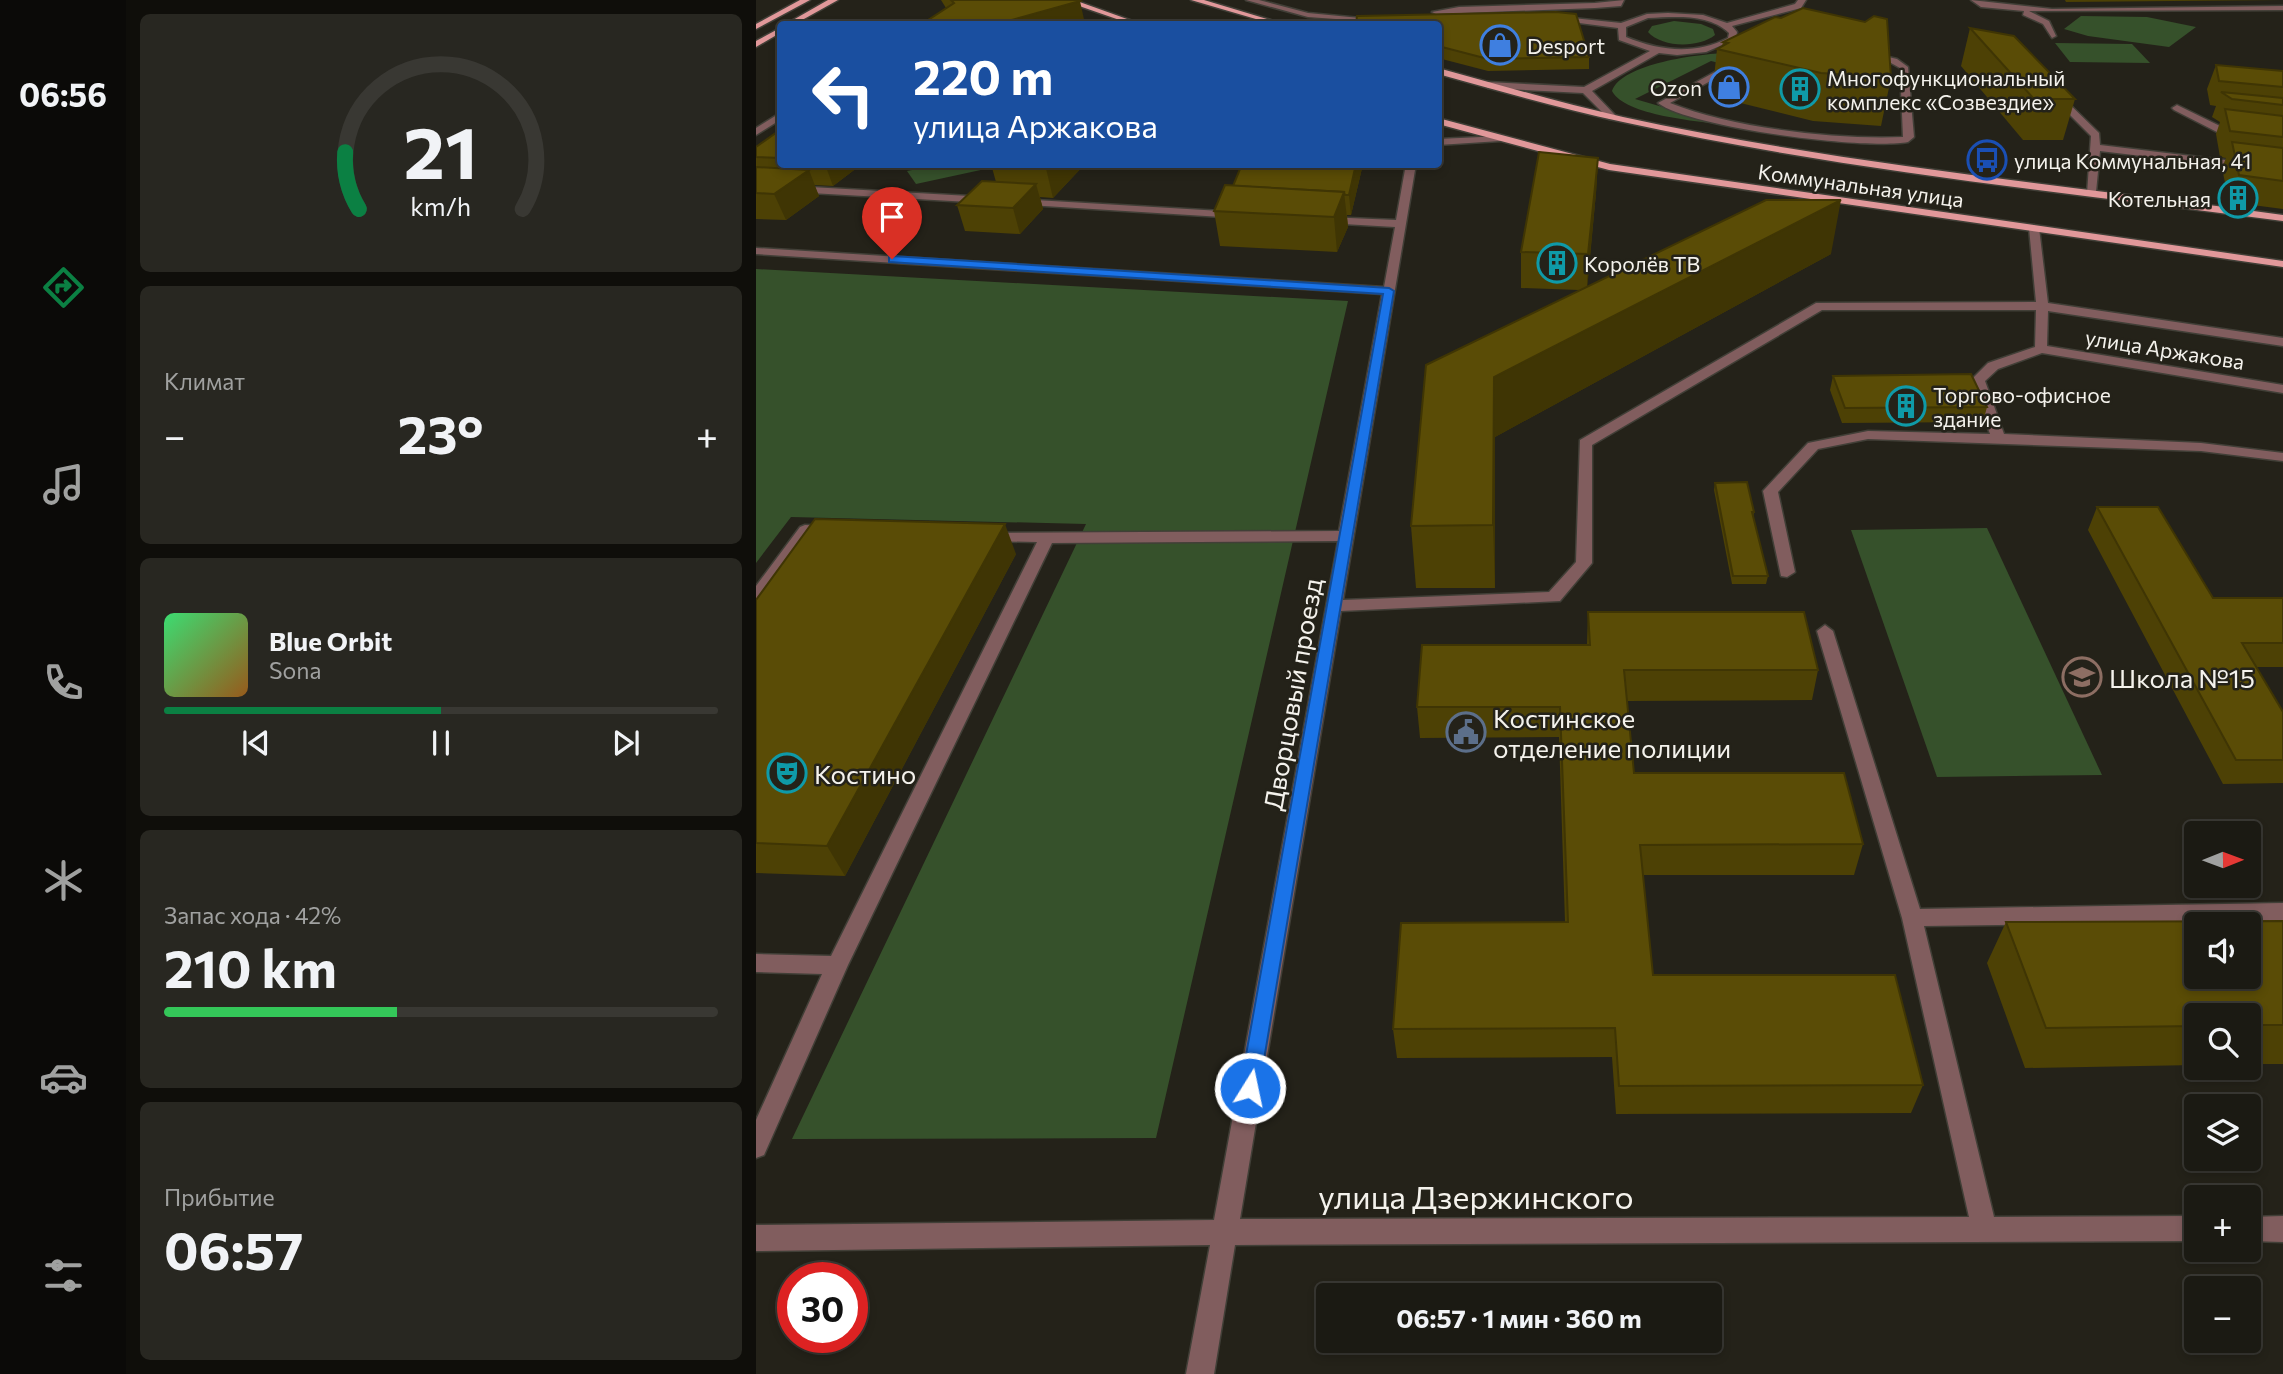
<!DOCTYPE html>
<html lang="ru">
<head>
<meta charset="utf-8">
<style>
	:root { --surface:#1b1a13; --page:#282721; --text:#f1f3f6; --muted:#a0a1a0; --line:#393833; --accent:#0b8043 }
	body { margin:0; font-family:Commissioner,sans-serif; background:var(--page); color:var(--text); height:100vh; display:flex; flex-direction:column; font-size:26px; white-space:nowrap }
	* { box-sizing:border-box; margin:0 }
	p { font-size:23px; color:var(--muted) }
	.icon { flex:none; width:38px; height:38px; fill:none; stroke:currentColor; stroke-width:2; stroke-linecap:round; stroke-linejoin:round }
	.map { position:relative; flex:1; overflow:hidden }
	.drawer { display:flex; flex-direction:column; gap:14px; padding:14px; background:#0f0e0a; width:630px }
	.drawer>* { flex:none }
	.hud { position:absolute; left:21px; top:21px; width:665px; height:147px; border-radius:7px; box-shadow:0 4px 10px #0003,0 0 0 2px var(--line); background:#1a4fa0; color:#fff; overflow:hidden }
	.needle { width:46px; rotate:89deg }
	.tools { position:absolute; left:1428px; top:821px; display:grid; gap:14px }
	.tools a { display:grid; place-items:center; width:77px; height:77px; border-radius:7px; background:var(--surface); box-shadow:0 4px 10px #0003,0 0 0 2px var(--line); font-size:35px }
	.speed { position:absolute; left:21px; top:1262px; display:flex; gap:14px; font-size:35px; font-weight:700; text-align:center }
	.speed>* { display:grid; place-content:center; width:91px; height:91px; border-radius:50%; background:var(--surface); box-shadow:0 4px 10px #0003,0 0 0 2px var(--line); line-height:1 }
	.speed .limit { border:10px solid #d22; background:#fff; color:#111 }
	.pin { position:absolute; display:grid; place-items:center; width:60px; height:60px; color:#fff; margin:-72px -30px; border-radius:50% 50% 50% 0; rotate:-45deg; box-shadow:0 0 7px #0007 }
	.pin .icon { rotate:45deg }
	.me { position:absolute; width:77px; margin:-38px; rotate:10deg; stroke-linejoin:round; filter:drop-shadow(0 0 5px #0008) }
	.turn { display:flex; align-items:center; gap:24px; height:147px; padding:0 21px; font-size:32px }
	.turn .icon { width:91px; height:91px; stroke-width:2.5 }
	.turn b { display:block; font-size:49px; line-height:60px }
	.big { font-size:52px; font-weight:700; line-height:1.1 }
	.drawer .widget { flex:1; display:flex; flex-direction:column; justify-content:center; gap:10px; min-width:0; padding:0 24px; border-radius:10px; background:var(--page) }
	.drawer .dial { align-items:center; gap:0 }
	.dial svg { height:182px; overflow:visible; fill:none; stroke:var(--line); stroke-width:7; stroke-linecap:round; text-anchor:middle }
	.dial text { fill:var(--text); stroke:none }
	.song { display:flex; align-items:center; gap:21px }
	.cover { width:84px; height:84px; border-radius:10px; background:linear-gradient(135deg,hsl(140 70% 55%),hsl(30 70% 35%)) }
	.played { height:7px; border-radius:4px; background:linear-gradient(90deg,var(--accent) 50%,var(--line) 50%) }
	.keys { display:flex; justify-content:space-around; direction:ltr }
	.heat { display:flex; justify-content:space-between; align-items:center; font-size:38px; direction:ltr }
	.charge { height:10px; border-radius:5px; background:linear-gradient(90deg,#34c759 42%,var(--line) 0) }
	.trip { position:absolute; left:560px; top:1283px; width:406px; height:70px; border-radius:7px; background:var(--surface); box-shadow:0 4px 10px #0003,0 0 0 2px var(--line); font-weight:700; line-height:70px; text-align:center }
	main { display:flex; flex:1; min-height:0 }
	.tab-bar { display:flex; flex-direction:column; width:126px; justify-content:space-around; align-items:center; background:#0b0a08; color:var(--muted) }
	.tab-bar .icon { width:49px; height:49px }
	.tab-bar .on { color:var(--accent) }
	.tab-bar b { font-size:32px; color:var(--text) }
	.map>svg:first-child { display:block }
	.green { fill:#36512b }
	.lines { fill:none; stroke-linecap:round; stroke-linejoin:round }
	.minor-casing { stroke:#413f37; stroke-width:3 }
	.major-casing { stroke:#413f37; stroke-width:3 }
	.minor { fill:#815d5e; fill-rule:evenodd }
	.major { fill:#e1989a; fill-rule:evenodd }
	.wall { fill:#4d4105 }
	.shaded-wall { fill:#3f3504 }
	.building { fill:#5a4c06; stroke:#3f3504; stroke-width:2; fill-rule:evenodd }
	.route { fill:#1a73e8; stroke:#114b97; stroke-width:2 }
	.labels { text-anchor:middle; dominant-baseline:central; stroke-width:5; stroke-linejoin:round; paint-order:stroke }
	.far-poi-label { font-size:21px; fill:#f4f2ec; stroke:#242219; text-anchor:start }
	.far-street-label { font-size:21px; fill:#f4f2ec; stroke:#242219 }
	.poi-label { font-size:26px; fill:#f4f2ec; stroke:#242219; text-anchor:start }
	.street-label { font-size:26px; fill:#f4f2ec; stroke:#242219 }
	.near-street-label { font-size:32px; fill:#f4f2ec; stroke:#242219 }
</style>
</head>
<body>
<main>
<nav class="tab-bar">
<b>06:56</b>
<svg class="icon on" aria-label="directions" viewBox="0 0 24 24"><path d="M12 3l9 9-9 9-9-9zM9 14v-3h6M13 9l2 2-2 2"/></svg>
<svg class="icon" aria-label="music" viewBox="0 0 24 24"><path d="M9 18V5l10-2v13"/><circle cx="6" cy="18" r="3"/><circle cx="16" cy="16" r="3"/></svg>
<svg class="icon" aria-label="phone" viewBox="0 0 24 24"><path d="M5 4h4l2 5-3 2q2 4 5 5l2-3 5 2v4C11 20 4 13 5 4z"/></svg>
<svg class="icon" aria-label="climate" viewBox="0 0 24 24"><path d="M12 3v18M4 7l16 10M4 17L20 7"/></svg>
<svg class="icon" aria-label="car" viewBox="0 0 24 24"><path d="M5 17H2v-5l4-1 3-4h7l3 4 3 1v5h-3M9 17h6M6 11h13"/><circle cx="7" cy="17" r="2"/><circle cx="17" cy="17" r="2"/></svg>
<svg class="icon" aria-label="filters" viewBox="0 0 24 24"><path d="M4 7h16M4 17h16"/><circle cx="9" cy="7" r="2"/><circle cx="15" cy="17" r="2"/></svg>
</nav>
<section class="drawer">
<div class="widget dial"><svg viewBox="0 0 100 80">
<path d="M14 69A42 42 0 1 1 86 69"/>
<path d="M14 69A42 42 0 0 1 8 44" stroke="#0b8043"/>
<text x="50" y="56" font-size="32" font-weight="700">21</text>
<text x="50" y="72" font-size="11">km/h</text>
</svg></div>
<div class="widget"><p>Климат</p>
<div class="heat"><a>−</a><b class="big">23°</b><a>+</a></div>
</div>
<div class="widget">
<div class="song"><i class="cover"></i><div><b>Blue Orbit</b><p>Sona</p></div></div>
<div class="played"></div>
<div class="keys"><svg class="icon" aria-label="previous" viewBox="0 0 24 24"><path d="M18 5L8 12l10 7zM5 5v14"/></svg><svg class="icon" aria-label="pause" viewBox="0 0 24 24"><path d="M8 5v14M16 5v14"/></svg><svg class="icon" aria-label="next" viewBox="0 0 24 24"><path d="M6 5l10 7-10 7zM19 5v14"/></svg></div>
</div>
<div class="widget"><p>Запас хода · 42%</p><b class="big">210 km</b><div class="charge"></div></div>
<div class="widget"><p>Прибытие</p><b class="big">06:57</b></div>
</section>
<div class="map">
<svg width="1527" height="1374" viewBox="0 0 1527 1374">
	<rect width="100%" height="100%" fill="#242219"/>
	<g class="green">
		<path d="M1325 16 1391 17 1440 27 1413 47 1332 36 1308 29Z"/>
		<path d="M918 21 945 24 957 29 959 35C943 48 906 48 892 32L896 26Z"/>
		<path d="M1299 43 1376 44 1394 63 1314 62Z"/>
		<path d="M970 53 963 63 955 61 879 99 969 125C943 121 869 116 856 91 866 63 944 54 970 53Z"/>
		<path d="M182 165H231L234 168 160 184 151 171Z"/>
		<path d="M0 269 592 301 400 1138 36 1139 330 524 35 517 0 563Z"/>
		<path d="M1231 528 1346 775 1181 777 1095 530Z"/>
	</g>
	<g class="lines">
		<g class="minor-casing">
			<g id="minor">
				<path d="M490 0H503L552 13 625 20 621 22 552 17Z"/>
				<path d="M868 0 865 6 839 8 680 14 676 12 703 7 839 3Z"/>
				<path d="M1042 0H1050L1045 8 976 26 981 32 980 39 950 52 921 55 903 53 836 91 859 115V119H853L827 93 732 88 728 85 732 82 828 87 894 51 863 40 862 28 800 20 797 16 865 23 891 14 912 13 947 15 971 23 1039 4ZM892 18C918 17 952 13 973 33L972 38C939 55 904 51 870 37V27Z"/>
				<path d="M1215 0 1296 9 1527 6V10L1273 11 1293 21 1300 36 1296 38 1287 24 1267 15 1268 11 1225 7Z"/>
				<path d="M1111 52 1141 59 1152 67 1158 137 1152 142C1110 150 935 128 902 103L979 61 982 66 914 103C976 128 1080 140 1147 137L1144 68 1135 63 1108 57Z"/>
				<path d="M1295 92H1301L1343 133 1344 145 1527 167V173L1344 151 1340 192 1331 194 1335 136 1295 96Z"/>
				<path d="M1421 105 1466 127 1527 134V140L1461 132 1418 110 1416 108Z"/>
				<path d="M24 113V120L0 135V128Z"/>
				<path d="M747 136 749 138 744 141 682 145V139Z"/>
				<path d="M650 164H660L587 600 793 592 820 562 824 440 1060 303 1280 302 1273 228 1278 225 1283 228 1292 303 1527 338V346L1292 311 1291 346 1527 385V393L1286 353 1242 369 1229 381 1248 434 1445 443 1527 453V461L1445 451 1112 439 1062 449 1022 492 1039 572 1031 577 1025 576 1007 491 1052 443 1112 431 1234 434 1215 380 1232 363 1279 347 1280 310H1066L836 445V563L804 601 585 611 484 1219 1213 1217 1146 918 1061 631 1069 625 1077 631 1164 909 1527 903V921L1168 926 1238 1217 1440 1216V1241L479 1245 458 1374H430L454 1245 0 1251V1225L458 1220 582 541 296 543 92 965 8 1155 0 1158V1120L66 974 0 972V954L75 956 281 542 230 541 225 539 222 536 225 533 583 531 626 294 0 254V248L628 287 639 227 570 223 565 220 570 217 640 220Z"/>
				<path d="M0 184 231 197 236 200 231 203 0 190Z"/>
				<path d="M262 199 482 212 487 215 482 218 258 204 257 202Z"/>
				<path d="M49 525 73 526 81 531 73 536 53 535 6 602 0 603V586L44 527Z"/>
				<path d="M1527 1216V1242L1493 1241V1217Z"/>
			</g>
		</g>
		<g class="major-casing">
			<g id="major">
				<path d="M44 0H54L0 29V24Z"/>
				<path d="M72 0H82L39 24H30Z"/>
				<path d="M306 0H318L385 24H375Z"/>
				<path d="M435 0H448L528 24H517Z"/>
				<path d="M24 28V33L0 47V41Z"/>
				<path d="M682 68C744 85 805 103 867 117 1084 164 1307 185 1527 215V221C1307 192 1084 170 867 122 805 109 744 91 682 74Z"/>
				<path d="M682 118 854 164 1527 261V267L853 170 682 124Z"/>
			</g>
		</g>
		<use href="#minor" class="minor"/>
		<use href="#major" class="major"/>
	</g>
	<g class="wall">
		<path d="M185 0H320L190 8Z"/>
		<path d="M1309 0H1527L1310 2Z"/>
		<path d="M682 24 833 57V69L732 71 682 58Z"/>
		<path d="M1214 28 1319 99 1307 140H1267L1205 66Z"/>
		<path d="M967 42 1135 78 1125 126 1057 121 956 96 961 49 966 46Z"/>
		<path d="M1460 65 1527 71V209L1473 202 1466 168 1470 158 1464 157 1460 134 1464 122 1456 117 1460 106 1454 105 1451 89Z"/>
		<path d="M24 130V164H106L77 186 58 185 63 196 30 220 0 219V147Z"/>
		<path d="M842 158 840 193 831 287 1075 254 739 437V588H660L655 526 823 290 765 288V252Z"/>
		<path d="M235 164H329L297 198 284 197 287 209 264 234 209 231 201 205 240 182Z"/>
		<path d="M486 164H607L595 215H591L592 227 581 252 464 246 458 211 477 186Z"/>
		<path d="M1077 376 1231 407 1227 422 1086 423 1074 390Z"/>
		<path d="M959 483 998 512 997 518 1012 576 1010 584H976L958 490Z"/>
		<path d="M1341 507 1457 598H1527V667H1500L1527 712V783L1467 784 1332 530Z"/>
		<path d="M260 554 89 876 0 873V600Z"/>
		<path d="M832 612 1062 670 1056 700 871 701 878 773 1107 844 1098 875H887L897 975 1167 1085 1155 1113 860 1114 856 1057 641 1058 637 1029 809 922 803 737 664 738 661 707 831 645Z"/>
		<path d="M1527 921V1064H1493V1015H1440V1065L1269 1068 1231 963 1250 922Z"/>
	</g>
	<g class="shaded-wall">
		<path d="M324 1 329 24H241Z"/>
		<path d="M842 158 840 193 831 291 832 254Z"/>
		<path d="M69 164H106L77 186Z"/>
		<path d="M289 164H329L297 198Z"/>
		<path d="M600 164H607L595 215 593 195Z"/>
		<path d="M53 170 63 196 30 220 18 194Z"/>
		<path d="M280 184 287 209 264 234 257 208Z"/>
		<path d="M588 192 592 227 581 252 578 217Z"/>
		<path d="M1085 200 1075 254 739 437V588L737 525 738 377Z"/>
		<path d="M249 524 260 554 89 876 71 846Z"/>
	</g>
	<g class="building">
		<path d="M195 0H320L324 1 241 24H166L198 3Z"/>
		<path d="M1047 8 1109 22 1118 16 1131 19 1135 78 1065 73 961 49 972 43 967 42 1019 17 1025 18Z"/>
		<path d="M800 12 820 14 833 57 732 59 682 46V24H600L601 16Z"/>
		<path d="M1214 28 1258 36 1319 99H1278Z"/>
		<path d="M1460 65 1527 71V87L1463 81Z"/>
		<path d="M1465 92 1527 98V105L1476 99Z"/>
		<path d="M1469 109 1527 116V137L1474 131Z"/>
		<path d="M24 130V158L0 157V147Z"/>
		<path d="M1476 142 1527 148V181L1483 175Z"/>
		<path d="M783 152 842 158 832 254 765 252Z"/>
		<path d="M486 164H600L593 195H589L588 192 477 186Z"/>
		<path d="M0 167 53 170 18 194 0 193Z"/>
		<path d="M226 181 280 184 257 208 201 205Z"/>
		<path d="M469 185 588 192 578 217 458 211Z"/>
		<path d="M1010 200H1085L738 377 737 525 655 526 670 365Z"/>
		<path d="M1215 374 1231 407 1089 408 1077 376Z"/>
		<path d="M991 482 998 512H996L1012 576H977L959 483Z"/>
		<path d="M1341 507H1402L1457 598H1527V643H1486L1527 712V760H1480Z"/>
		<path d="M59 519 249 524 71 846 0 843V600Z"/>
		<path d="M832 612H1048L1062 670H868L878 773H1088L1107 844 884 845 897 975H1139L1167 1085 863 1086 859 1028 637 1029 645 923 812 922 804 707H661L666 645H834Z"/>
		<path d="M1527 921V1025H1493V1015H1440V1026L1290 1028 1250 922ZM1440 924H1493V976H1440Z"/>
	</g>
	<path class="route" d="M136 256 633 288 638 291 502 1095 494 1098 487 1095 484 1088 627 294 133 262V257Z"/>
	<defs>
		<g id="shop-ring" transform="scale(2.0125)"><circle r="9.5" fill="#242219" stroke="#3f7fe0" stroke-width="1.5"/><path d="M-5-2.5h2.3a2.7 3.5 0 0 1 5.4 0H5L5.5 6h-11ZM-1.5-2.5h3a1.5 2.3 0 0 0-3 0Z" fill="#3f7fe0"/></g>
		<g id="building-ring" transform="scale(2.0125)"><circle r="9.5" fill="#242219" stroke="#0f9aa8" stroke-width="1.5"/><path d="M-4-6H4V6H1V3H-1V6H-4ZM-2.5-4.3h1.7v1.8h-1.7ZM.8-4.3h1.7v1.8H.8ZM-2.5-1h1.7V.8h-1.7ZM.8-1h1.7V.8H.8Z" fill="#0f9aa8"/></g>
		<g id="bus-ring" transform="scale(2.0125)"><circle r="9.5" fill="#242219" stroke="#1a4fb4" stroke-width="1.5"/><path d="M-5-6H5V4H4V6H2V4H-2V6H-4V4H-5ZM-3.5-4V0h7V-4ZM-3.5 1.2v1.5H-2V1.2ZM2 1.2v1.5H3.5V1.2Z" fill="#1a4fb4"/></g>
		<g id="school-ring" transform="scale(2.0125)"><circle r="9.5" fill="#242219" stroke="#8d6e63" stroke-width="1.5"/><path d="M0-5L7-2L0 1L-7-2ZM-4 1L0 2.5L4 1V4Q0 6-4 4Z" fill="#8d6e63"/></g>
		<g id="civic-ring" transform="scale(2.0125)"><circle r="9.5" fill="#242219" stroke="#5c6f8a" stroke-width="1.5"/><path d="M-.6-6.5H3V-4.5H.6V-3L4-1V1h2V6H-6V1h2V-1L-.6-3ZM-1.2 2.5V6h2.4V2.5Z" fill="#5c6f8a"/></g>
		<g id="theatre-ring" transform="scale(2.0125)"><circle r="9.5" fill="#242219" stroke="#0f9aa8" stroke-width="1.5"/><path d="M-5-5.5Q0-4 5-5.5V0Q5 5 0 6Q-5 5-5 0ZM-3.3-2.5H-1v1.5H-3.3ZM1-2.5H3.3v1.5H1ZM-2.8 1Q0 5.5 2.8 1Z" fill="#0f9aa8"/></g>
	</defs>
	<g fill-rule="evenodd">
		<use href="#shop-ring" x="744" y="45"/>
		<use href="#shop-ring" x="973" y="87"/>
		<use href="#building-ring" x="1044" y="89"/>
		<use href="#bus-ring" x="1231" y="160"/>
		<use href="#building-ring" x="1482" y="198"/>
		<use href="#building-ring" x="801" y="263"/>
		<use href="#building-ring" x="1150" y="406"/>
		<use href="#school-ring" x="1326" y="677"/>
		<use href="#civic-ring" x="710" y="732"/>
		<use href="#theatre-ring" x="31" y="773"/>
	</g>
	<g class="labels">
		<g class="far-poi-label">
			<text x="771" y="45">Desport</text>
			<text x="1071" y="77">Многофункциональный<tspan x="1071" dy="24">комплекс «Созвездие»</tspan></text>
			<text x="946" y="87" text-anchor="end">Ozon</text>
			<text x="1258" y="160">улица Коммунальная, 41</text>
			<text x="1455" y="198" text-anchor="end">Котельная</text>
			<text x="828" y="263">Королёв ТВ</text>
			<text x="1177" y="394">Торгово-офисное<tspan x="1177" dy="24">здание</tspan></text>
		</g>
		<g class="far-street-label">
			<text transform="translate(1105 185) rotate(8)">Коммунальная улица</text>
			<text transform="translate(1409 349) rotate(9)">улица Аржакова</text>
		</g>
		<g class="poi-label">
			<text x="1353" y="677">Школа №15</text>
			<text x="737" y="717">Костинское<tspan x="737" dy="30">отделение полиции</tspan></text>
			<text x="58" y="773">Костино</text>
		</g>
		<g class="street-label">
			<text transform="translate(536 694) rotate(-80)">Дворцовый проезд</text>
		</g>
		<g class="near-street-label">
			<text x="720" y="1196">улица Дзержинского</text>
		</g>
	</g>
</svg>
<div class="tools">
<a><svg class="needle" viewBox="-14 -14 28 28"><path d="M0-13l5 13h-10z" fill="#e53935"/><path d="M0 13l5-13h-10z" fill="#a0a1a0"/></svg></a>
<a><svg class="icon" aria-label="sound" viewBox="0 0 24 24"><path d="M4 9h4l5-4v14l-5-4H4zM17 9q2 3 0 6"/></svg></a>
<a><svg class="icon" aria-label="search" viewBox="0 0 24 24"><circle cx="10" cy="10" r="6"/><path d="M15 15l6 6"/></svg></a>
<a><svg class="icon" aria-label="layers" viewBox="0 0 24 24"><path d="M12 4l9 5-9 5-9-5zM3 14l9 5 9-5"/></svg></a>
<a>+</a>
<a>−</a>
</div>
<div class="speed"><div class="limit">30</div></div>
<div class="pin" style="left:136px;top:259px;background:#d93025"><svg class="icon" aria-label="arrive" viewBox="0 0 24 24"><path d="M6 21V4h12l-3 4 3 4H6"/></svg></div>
<svg class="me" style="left:494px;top:1088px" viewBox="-20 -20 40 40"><circle r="17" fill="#1a73e8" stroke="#fff" stroke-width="3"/><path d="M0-11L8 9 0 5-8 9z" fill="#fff"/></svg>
<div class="trip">06:57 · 1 мин · 360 m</div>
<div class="hud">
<div class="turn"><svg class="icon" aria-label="left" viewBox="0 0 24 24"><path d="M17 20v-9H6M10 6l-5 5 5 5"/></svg><div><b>220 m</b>улица Аржакова</div></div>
</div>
</div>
</main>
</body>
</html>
